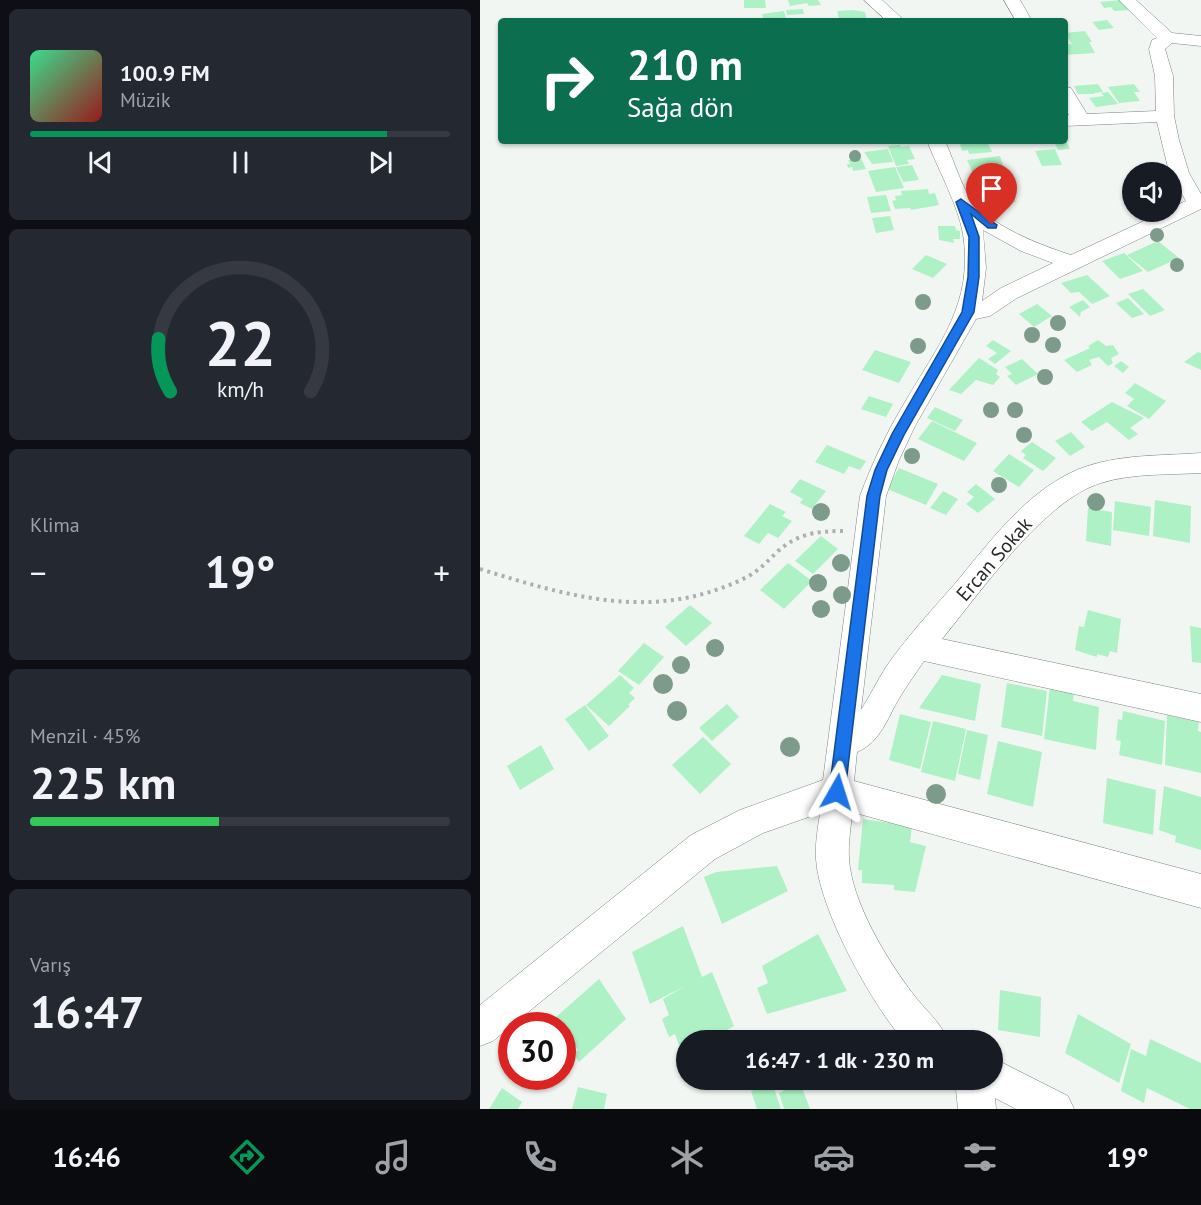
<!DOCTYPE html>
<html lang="tr">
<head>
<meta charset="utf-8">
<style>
	:root { --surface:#171b24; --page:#242831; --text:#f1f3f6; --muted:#9ea1a6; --line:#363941; --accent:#049758 }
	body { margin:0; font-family:"PT Sans",sans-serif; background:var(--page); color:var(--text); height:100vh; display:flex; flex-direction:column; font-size:22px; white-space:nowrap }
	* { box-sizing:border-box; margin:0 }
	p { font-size:20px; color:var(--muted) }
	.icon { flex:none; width:33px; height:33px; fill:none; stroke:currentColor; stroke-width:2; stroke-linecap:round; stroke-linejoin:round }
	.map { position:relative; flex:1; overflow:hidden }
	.drawer { display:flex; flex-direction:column; gap:9px; padding:9px; background:#0d0f14; width:480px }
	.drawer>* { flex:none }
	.hud { position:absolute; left:18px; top:18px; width:570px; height:126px; border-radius:6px; box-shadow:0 2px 4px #0004; background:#0b6e4f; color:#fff; overflow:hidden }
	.controls { position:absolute; left:642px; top:162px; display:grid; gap:12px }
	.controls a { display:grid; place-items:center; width:60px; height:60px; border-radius:50%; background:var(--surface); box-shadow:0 2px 4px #0004; font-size:30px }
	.speed { position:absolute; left:18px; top:1012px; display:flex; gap:12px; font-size:30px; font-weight:700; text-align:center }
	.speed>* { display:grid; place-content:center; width:78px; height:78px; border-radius:50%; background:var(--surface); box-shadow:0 2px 4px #0004; line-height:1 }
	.speed .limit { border:9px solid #d22; background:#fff; color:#111 }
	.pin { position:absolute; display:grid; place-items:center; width:51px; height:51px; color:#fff; margin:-62px -26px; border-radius:50% 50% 50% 0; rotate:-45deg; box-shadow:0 0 6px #0007 }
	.pin .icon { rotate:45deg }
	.me { position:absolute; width:66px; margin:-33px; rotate:6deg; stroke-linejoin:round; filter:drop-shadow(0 0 4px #0008) }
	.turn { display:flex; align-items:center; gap:21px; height:126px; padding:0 30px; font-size:27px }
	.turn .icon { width:78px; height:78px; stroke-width:2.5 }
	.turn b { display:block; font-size:42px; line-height:51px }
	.big { font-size:45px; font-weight:600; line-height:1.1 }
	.drawer .card { flex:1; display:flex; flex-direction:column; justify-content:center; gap:9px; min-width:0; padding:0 21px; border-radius:9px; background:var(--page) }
	.drawer .dial { align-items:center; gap:0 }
	.dial svg { height:156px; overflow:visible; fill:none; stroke:var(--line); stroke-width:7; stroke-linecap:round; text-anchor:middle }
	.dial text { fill:var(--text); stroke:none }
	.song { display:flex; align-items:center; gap:18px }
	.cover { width:72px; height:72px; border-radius:9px; background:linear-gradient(135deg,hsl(150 70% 55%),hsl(0 70% 35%)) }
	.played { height:6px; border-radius:3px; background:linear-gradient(90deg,var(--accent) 85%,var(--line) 85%) }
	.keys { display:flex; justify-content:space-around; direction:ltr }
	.heat { display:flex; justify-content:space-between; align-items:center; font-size:33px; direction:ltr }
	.charge { height:9px; border-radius:4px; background:linear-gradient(90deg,#34c759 45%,var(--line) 0) }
	.trip { position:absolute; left:196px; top:1030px; width:327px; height:60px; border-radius:30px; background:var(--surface); box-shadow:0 2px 4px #0004; font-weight:600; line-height:60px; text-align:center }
	.menu { display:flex; height:96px; justify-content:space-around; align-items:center; background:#090b0e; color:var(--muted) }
	.menu .icon { width:42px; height:42px }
	.menu .selected { color:var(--accent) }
	.menu b { font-size:27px; color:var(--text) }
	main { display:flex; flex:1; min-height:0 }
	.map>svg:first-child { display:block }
	.building { fill:#adf1c5 }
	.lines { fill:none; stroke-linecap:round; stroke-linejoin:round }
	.minor-casing { stroke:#7f8380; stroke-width:1 }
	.path { stroke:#acafad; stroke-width:4; stroke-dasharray:3 4.5; stroke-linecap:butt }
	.minor { fill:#fff; fill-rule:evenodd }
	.tree { fill:#7d9b8a }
	.route { fill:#1a73e8; stroke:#114b97; stroke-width:1.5 }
	.labels { text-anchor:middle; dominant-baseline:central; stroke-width:4.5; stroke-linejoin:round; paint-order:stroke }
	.street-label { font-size:20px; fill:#272827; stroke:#fff }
</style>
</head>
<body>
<main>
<section class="drawer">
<div class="card">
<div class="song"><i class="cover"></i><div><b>100.9 FM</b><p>Müzik</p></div></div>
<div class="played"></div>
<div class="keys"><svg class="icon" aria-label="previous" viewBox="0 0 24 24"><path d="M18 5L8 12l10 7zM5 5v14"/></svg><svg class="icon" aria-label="pause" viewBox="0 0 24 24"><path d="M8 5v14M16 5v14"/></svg><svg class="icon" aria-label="next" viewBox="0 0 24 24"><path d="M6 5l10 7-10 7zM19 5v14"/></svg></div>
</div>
<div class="card dial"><svg viewBox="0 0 100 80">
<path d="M14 69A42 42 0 1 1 86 69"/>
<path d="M14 69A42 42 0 0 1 8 42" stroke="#049758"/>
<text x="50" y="56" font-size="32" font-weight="700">22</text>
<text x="50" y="72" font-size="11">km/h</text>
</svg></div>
<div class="card"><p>Klima</p>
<div class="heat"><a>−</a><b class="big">19°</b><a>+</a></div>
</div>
<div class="card"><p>Menzil · 45%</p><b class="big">225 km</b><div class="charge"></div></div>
<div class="card"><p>Varış</p><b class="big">16:47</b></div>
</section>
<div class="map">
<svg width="721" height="1109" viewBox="0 0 721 1109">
	<rect width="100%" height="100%" fill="#f2f6f3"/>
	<g class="building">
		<path d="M264 0H285L286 8H264Z"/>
		<path d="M308 0H338L341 5 329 6 327 3 310 6Z"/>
		<path d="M642 0 649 10 634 11 631 7 624 8 620 2Z"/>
		<path d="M323 9 324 14 307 15 306 10Z"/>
		<path d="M373 10 385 12 387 21H367V18H359L357 11Z"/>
		<path d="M304 11 307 21H284L282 14Z"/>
		<path d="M627 20 634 28 619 30 612 22Z"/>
		<path d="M605 31 612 42H609L615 53 585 55V45L592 44 585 33Z"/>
		<path d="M618 84 623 92 614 93 615 94H598L594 86Z"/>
		<path d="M654 84 660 92H654L660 101 639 103 628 87Z"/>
		<path d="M628 92 638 104 616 107 609 98 624 96 621 93Z"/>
		<path d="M483 141H507L512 152 489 154 488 150 482 151 480 144H484Z"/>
		<path d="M574 141H586L590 149 578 150Z"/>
		<path d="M420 145 421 147 429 146 435 159 427 160 429 164 416 166 408 146Z"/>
		<path d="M408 149 413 162 392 164 384 152Z"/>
		<path d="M575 149 582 165 562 166 555 151Z"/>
		<path d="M520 156 524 169 493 173 487 160Z"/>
		<path d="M381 158 386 169 373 171 372 167 368 168 367 164H370L368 160Z"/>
		<path d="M432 165 439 180 423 182 416 167Z"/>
		<path d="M415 167 424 188 396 192 388 171Z"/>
		<path d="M519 188 522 193 531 192 536 202 503 206 496 191Z"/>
		<path d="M448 189 449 194 455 193 459 205 431 210 430 208 415 209 412 201 416 200 415 196 422 195 421 191Z"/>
		<path d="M406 195 411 211 391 213 387 197Z"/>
		<path d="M410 216 414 230 396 233 392 218Z"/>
		<path d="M458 226H475L476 230 480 231V239H473L474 243 459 240Z"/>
		<path d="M678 241 699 258 668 272 647 255Z"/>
		<path d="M644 253 663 271 640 279 622 261Z"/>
		<path d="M446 255 467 264 453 278 432 269Z"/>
		<path d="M607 275 630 296 612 304 599 292 591 293 581 283Z"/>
		<path d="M663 289 685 310 670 316 648 294Z"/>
		<path d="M648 298 664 314 652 318 636 303Z"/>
		<path d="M603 300 610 307 601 312 600 317 589 307Z"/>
		<path d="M557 304 572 316 554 327 539 314Z"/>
		<path d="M513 340 531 351 515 364 508 359 517 353 506 346Z"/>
		<path d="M618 340 626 346 633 345 639 354 631 358 633 363 628 366 619 357 609 360 612 365 597 372 584 360 610 348 608 346Z"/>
		<path d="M395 350 431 362 419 383 382 370Z"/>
		<path d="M718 352 721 353V370L704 362Z"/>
		<path d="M499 358 518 370 516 374 520 377 513 385 496 380 481 394 469 390Z"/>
		<path d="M542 359 558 374 536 385 527 376 532 374 525 367Z"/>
		<path d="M641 361 649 367 643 373 634 366Z"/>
		<path d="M655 383 686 401 669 419 647 406 654 399 645 393Z"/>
		<path d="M389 396 413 404 406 417 381 409Z"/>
		<path d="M632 402 664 418 650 428 658 434 649 440 627 422 612 431 601 422Z"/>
		<path d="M455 407 483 420 475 431 447 418Z"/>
		<path d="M452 421 497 443 484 461 438 439Z"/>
		<path d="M591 432 605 447 590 456 575 441Z"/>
		<path d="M552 442 576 458 563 471 543 458 546 455 541 451Z"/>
		<path d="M347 445 386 461 380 470 369 466 364 474 335 462Z"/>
		<path d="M529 454 554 470 539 487 513 471Z"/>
		<path d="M419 468 458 484 446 505 407 489Z"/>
		<path d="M320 479 346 491 332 509 320 503 323 499 310 492Z"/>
		<path d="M496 484 515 499 498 513 486 504 494 497 487 492Z"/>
		<path d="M463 491 478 499 466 515 450 508Z"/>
		<path d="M675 500 711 506 710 543 673 536Z"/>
		<path d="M635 501 671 507 669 536 633 530Z"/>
		<path d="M290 504 306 512 302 516 312 521 298 538 288 533 279 544 264 536Z"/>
		<path d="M608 508 632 512 631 546 606 541Z"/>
		<path d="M341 536 358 549 333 574 315 561Z"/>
		<path d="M308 563 332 581 304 609 280 590Z"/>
		<path d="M210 605 232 623 206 646 185 627Z"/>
		<path d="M608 610 641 619 637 653 630 651 628 657 617 654V657L595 650 599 626 604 627Z"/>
		<path d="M710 626 721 628V663L712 662Z"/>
		<path d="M164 643 184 657 159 685 138 671Z"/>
		<path d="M140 675 154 688 149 693 155 698 148 705 150 706 129 726 106 705Z"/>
		<path d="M462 675 501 684 495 721 439 708Z"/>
		<path d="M527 683 567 691 562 736 521 727Z"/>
		<path d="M570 686 594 691 593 701 619 707 616 750 564 739Z"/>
		<path d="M247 704 259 717 232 741 219 728Z"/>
		<path d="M105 705 129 736 109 751 85 719Z"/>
		<path d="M643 711 685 721 682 765 639 755 641 741 636 740 638 719 642 720Z"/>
		<path d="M420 714 451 722 440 769 409 760Z"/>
		<path d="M687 715 719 722 718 731 721 732V773L685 765Z"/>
		<path d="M453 721 486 729 475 781 441 772Z"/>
		<path d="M487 730 508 735 500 780 478 774Z"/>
		<path d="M223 737 251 764 220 794 192 765Z"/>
		<path d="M518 741 562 752 553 807 507 794Z"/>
		<path d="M61 745 74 769 40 790 27 766Z"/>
		<path d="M627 778 676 790 673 835 623 823Z"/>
		<path d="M684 786 721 797V850L695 842 696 836 679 830Z"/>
		<path d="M383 819 432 826 430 842 446 846 435 892 414 890V885L382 883V870H378Z"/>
		<path d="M297 866 308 891 242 924 224 877 236 872Z"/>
		<path d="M203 926 222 977 232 972 254 1026 228 1041H207V1053L203 1056 195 1034 189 1037 182 1019 189 1015 183 999 205 986 170 1004 152 952Z"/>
		<path d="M338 934 367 991 287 1014 277 988 288 983 282 966Z"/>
		<path d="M119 979 146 1019 99 1062 94 1054 98 1050 76 1017Z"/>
		<path d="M520 990 561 997 560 1037 518 1030Z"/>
		<path d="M598 1014 651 1044 639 1083 585 1053Z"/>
		<path d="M670 1039 721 1063V1109H710L667 1088 664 1103 641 1091 651 1049 666 1056Z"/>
		<path d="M292 1082 301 1109H277L271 1091Z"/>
		<path d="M320 1082 330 1109H304L299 1093Z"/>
		<path d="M98 1087 127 1094 124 1109H92Z"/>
		<path d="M22 1088 42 1102 38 1109H9Z"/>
	</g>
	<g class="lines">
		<g class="minor-casing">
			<g id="minor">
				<path d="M384 0H402L425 21H407Z"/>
				<path d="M524 0H540L552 21H536Z"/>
				<path d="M639 0H656L692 33 721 36V46L692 43 685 49 693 76 694 116 699 140 709 173 721 194V209L537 298 510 316 496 319 435 426 419 460 406 496 381 710C390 696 397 681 406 667 426 638 450 612 473 586 509 543 546 491 599 469 638 454 680 456 721 453V473C688 475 652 473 621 483 564 500 500 593 462 639L721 694V722L444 661C436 673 427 685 420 697 407 718 401 742 377 752L374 781 721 874V908L372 812C371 827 368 843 369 858 371 901 407 960 433 994 445 1010 461 1022 468 1041H424C391 1003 339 909 336 859 335 844 338 827 340 813L283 833 235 859 13 1041 0 1046V1005L211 835 260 810 343 780 380 496C392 463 407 432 425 402 458 345 494 304 483 234 478 205 458 169 447 141H465C472 156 483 190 492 201 513 227 560 245 591 255L683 212H692V207L706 201 689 172 677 122 585 126V116L589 115 585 108V87L591 88 607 114 676 111 675 76 669 49 672 40 677 38ZM503 230 541 251 573 263 521 288 502 301 506 268Z"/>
				<path d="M513 1058 588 1096 594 1109H536L515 1098 516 1109H478L475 1080H513Z"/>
			</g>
		</g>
		<path class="path" d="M0 569C90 597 173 622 263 579 276 573 286 563 296 553 316 534 336 531 363 531"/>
		<use href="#minor" class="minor"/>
	</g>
	<g class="tree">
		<circle cx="375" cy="156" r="6"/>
		<circle cx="677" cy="235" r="7"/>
		<circle cx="697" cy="265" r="7"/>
		<circle cx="443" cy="302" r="8"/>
		<circle cx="578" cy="323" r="8"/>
		<circle cx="552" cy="335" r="8"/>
		<circle cx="573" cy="345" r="8"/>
		<circle cx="438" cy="346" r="8"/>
		<circle cx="565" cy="377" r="8"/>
		<circle cx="511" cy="410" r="8"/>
		<circle cx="535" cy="410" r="8"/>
		<circle cx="544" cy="435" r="8"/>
		<circle cx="432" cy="456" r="8"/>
		<circle cx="519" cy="485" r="8"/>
		<circle cx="616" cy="502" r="9"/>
		<circle cx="341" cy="512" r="9"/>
		<circle cx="361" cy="563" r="9"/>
		<circle cx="338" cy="583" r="9"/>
		<circle cx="362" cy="595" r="9"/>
		<circle cx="341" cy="609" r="9"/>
		<circle cx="235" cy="648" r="9"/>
		<circle cx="201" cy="665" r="9"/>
		<circle cx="183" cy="684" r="10"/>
		<circle cx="197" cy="711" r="10"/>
		<circle cx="310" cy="747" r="10"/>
		<circle cx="456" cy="794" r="10"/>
	</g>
	<path class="route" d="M481 199 517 225 516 228H508L491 214 499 237V277L494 312 424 435 407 470 400 496 365 792 363 798 357 800 351 798 349 792 387 496 395 470 412 434 482 312 488 277 489 237 476 202Z"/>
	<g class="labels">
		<g class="street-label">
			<text transform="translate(514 559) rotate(-49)">Ercan Sokak</text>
		</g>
	</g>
</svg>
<div class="controls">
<a><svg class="icon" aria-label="sound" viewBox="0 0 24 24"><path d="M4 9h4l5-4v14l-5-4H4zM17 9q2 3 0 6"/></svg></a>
</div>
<div class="speed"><div class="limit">30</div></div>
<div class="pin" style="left:512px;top:225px;background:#d93025"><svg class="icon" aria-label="arrive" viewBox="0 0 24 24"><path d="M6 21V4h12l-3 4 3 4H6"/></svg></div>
<svg class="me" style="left:357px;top:792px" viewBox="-20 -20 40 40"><path d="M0-17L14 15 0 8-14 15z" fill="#1a73e8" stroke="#fff" stroke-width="4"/></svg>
<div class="trip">16:47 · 1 dk · 230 m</div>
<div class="hud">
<div class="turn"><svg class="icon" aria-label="right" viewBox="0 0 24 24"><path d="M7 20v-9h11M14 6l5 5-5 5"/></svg><div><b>210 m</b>Sağa dön</div></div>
</div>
</div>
</main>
<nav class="menu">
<b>16:46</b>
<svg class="icon selected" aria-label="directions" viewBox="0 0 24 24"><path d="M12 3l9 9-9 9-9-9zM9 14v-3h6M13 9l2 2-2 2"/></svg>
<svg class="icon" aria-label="music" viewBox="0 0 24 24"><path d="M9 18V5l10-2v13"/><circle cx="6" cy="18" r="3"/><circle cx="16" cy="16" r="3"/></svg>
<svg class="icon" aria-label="phone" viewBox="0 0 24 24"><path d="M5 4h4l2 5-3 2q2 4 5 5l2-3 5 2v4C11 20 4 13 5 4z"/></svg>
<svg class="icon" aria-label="climate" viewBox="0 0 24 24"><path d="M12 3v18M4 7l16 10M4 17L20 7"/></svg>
<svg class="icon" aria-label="car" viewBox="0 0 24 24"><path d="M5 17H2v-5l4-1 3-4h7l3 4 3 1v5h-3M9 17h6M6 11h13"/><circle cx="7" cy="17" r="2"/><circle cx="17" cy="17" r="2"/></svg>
<svg class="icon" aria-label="filters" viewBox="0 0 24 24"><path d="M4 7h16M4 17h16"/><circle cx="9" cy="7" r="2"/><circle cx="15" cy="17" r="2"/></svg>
<b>19°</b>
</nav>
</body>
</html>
